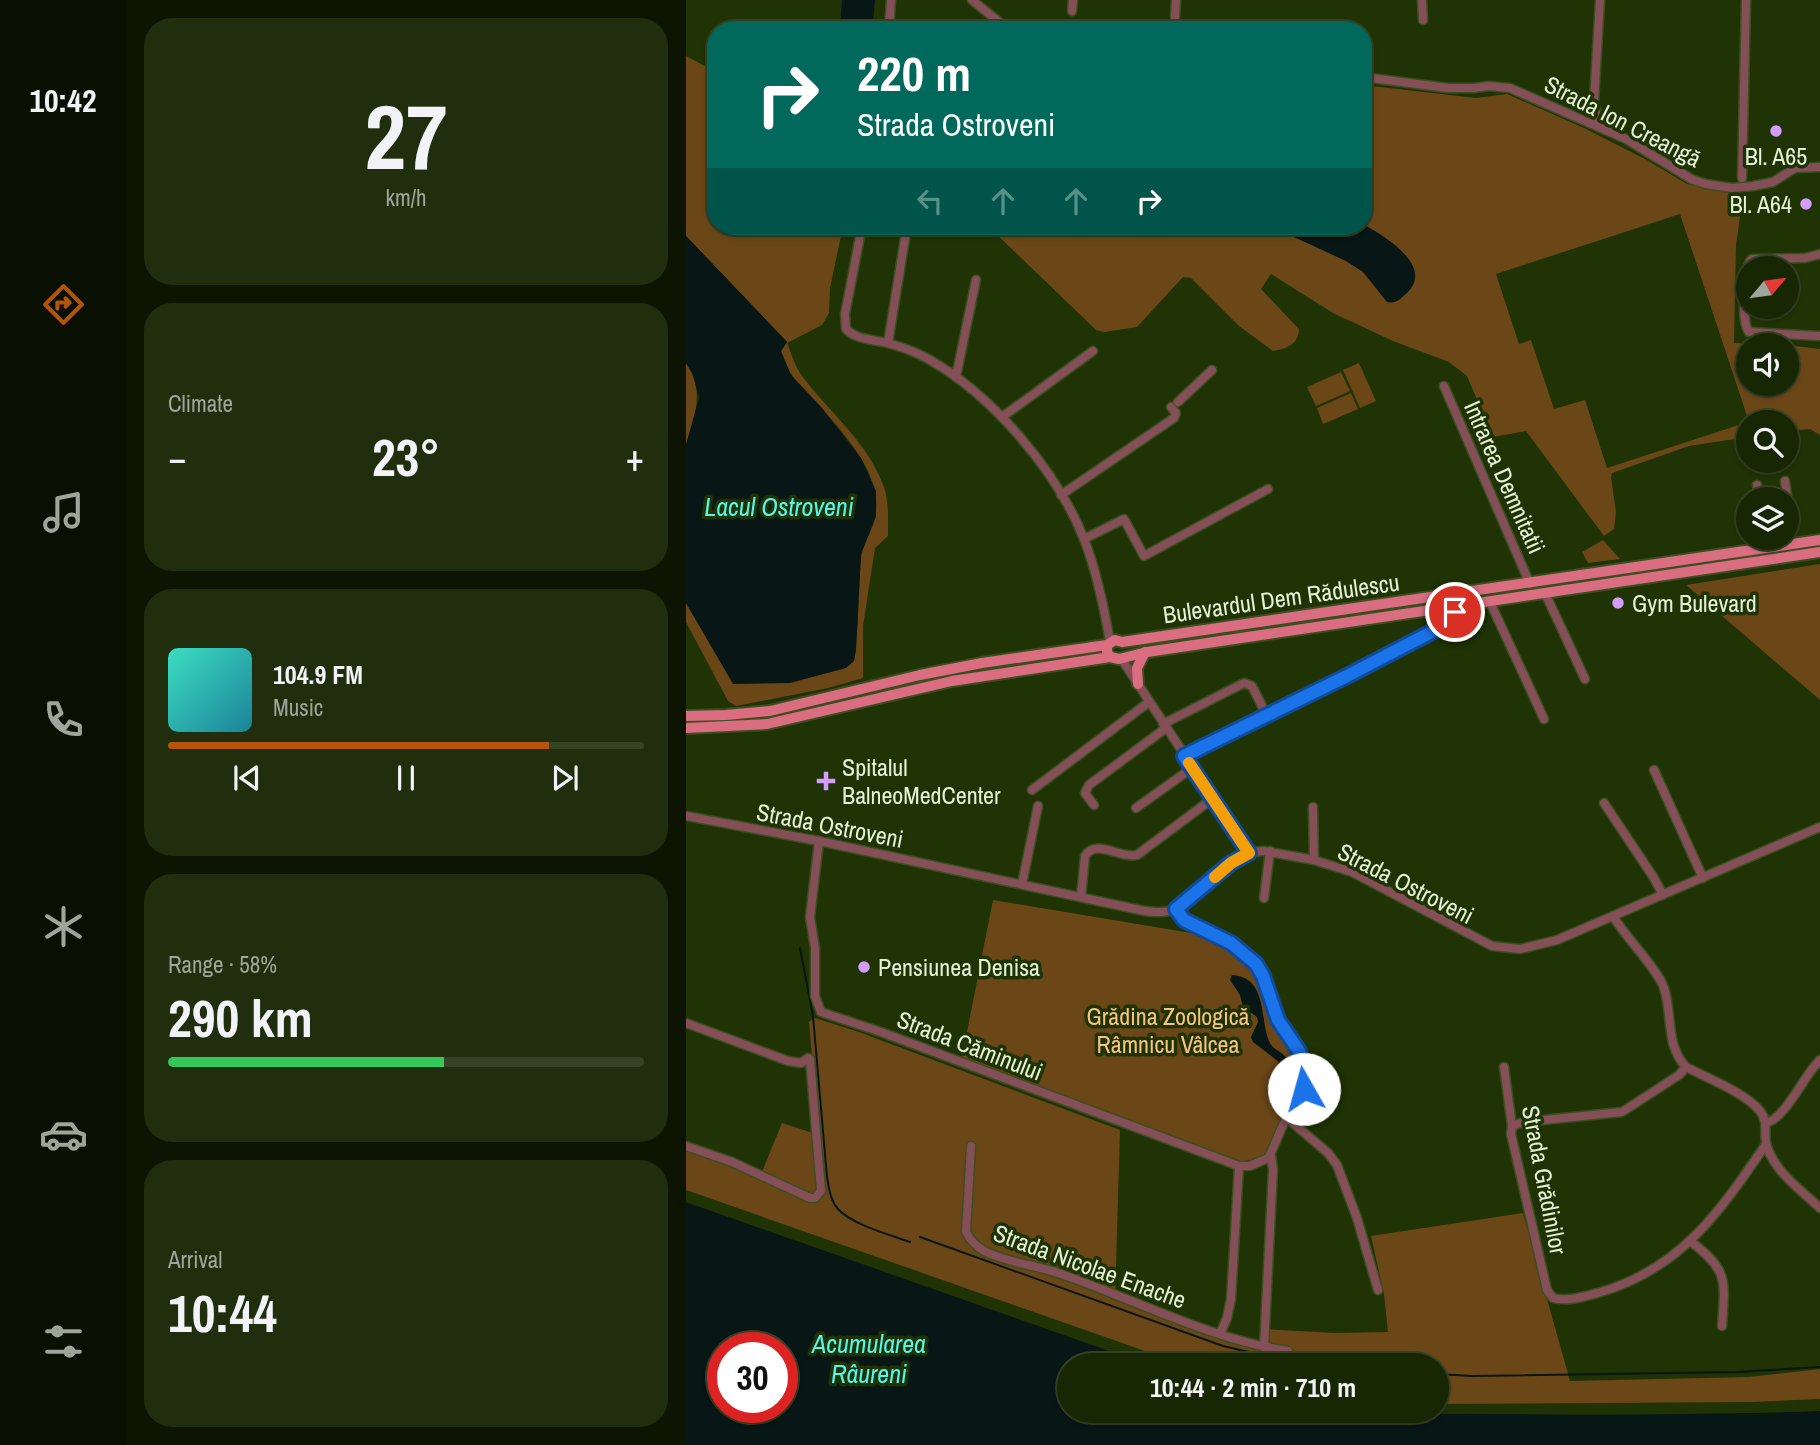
<!DOCTYPE html>
<html lang="en">
<head>
<meta charset="utf-8">
<style>
	:root { --surface:#172603; --page:#202e0d; --text:#f1f3f6; --muted:#9ea59a; --line:#364325; --accent:#b45309 }
	body { margin:0; font-family:"Archivo Narrow",sans-serif; background:var(--page); color:var(--text); height:100vh; display:flex; flex-direction:column; font-size:26px; white-space:nowrap }
	* { box-sizing:border-box; margin:0 }
	p { font-size:23px; color:var(--muted) }
	.icon { flex:none; width:38px; height:38px; fill:none; stroke:currentColor; stroke-width:2; stroke-linecap:round; stroke-linejoin:round }
	.map { position:relative; flex:1; overflow:hidden }
	.drawer { display:flex; flex-direction:column; gap:18px; padding:18px; background:#0d1502; width:560px }
	.drawer>* { flex:none }
	.guide { position:absolute; left:21px; top:21px; width:665px; height:214px; border-radius:28px; box-shadow:0 2px 5px #0004,0 0 0 2px var(--line); background:#00695c; color:#fff; overflow:hidden }
	.needle { width:46px; rotate:61deg }
	.fabs { position:absolute; left:1050px; top:256px; display:grid; gap:14px }
	.fabs a { display:grid; place-items:center; width:63px; height:63px; border-radius:50%; background:var(--surface); box-shadow:0 2px 5px #0004,0 0 0 2px var(--line); font-size:35px }
	.speed { position:absolute; left:21px; top:1332px; display:flex; gap:14px; font-size:35px; font-weight:700; text-align:center }
	.speed>* { display:grid; place-content:center; width:91px; height:91px; border-radius:50%; background:var(--surface); box-shadow:0 2px 5px #0004,0 0 0 2px var(--line); line-height:1 }
	.speed .limit { border:10px solid #d22; background:#fff; color:#111 }
	.pin { position:absolute; display:grid; place-items:center; width:60px; height:60px; color:#fff; margin:-30px; border:4px solid #fff; border-radius:50%; box-shadow:0 2px 7px #0007 }
	.me { position:absolute; width:77px; margin:-38px; rotate:353deg; stroke-linejoin:round; filter:drop-shadow(0 0 5px #0008) }
	.turn { display:flex; align-items:center; gap:24px; height:147px; padding:0 35px; font-size:32px }
	.turn .icon { width:91px; height:91px; stroke-width:2.5 }
	.turn b { display:block; font-size:49px; line-height:60px }
	.lanes { display:flex; align-items:center; height:66px; padding:0 35px; background:#0003; justify-content:center; gap:35px; direction:ltr }
	.lanes .off { opacity:.35 }
	.big { font-size:52px; font-weight:700; line-height:1.1 }
	.drawer .tile { flex:1; display:flex; flex-direction:column; justify-content:center; gap:10px; min-width:0; padding:0 24px; border-radius:28px; background:var(--page) }
	.drawer .dial { align-items:center; gap:0 }
	.dial b { font-size:91px; line-height:1 }
	.song { display:flex; align-items:center; gap:21px }
	.cover { width:84px; height:84px; border-radius:10px; background:linear-gradient(135deg,hsl(170 70% 55%),hsl(190 70% 35%)) }
	.played { height:7px; border-radius:4px; background:linear-gradient(90deg,var(--accent) 80%,var(--line) 80%) }
	.keys { display:flex; justify-content:space-around; direction:ltr }
	.heat { display:flex; justify-content:space-between; align-items:center; font-size:38px; direction:ltr }
	.charge { height:10px; border-radius:5px; background:linear-gradient(90deg,#34c759 58%,var(--line) 0) }
	.trip { position:absolute; left:371px; top:1353px; width:392px; height:70px; border-radius:35px; background:var(--surface); box-shadow:0 2px 5px #0004,0 0 0 2px var(--line); font-weight:700; line-height:70px; text-align:center }
	main { display:flex; flex:1; min-height:0 }
	.menu { display:flex; flex-direction:column; width:126px; justify-content:space-around; align-items:center; background:#090f01; color:var(--muted) }
	.menu .icon { width:49px; height:49px }
	.menu .active { color:var(--accent) }
	.menu b { font-size:32px; color:var(--text) }
	.map>svg:first-child { display:block }
	.green { fill:#6b4718 }
	.water { fill:#081615; fill-rule:evenodd }
	.pier { fill:#1f3304 }
	.lines { fill:none; stroke-linecap:round; stroke-linejoin:round }
	.stream { stroke:#081615; stroke-width:2 }
	.minor-casing { stroke:#3b4e22; stroke-width:11 }
	.major-casing { stroke:#3b4e22; stroke-width:14 }
	.minor { stroke:#854f57; stroke-width:8 }
	.major { stroke:#da6d80; stroke-width:10 }
	.route-casing { stroke:#114b97; stroke-width:18 }
	.route { stroke:#1a73e8; stroke-width:12 }
	.slow { stroke:#f59e0b; stroke-width:12 }
	.poi-dot { fill:#d49cfb; stroke:#1f3304; stroke-width:2.5 }
	.labels { text-anchor:middle; dominant-baseline:central; stroke-width:7; stroke-linejoin:round; paint-order:stroke }
	.street-label { font-size:24px; fill:#e4f2d8; stroke:#1f3304 }
	.poi-label { font-size:24px; fill:#e4f2d8; stroke:#1f3304; text-anchor:start }
	.park-label { font-size:24px; fill:#fac27f; stroke:#1f3304 }
	.water-label { font-size:26px; font-style:italic; fill:#54f5ee; stroke:#1f3304 }
</style>
</head>
<body>
<main>
<nav class="menu">
<b>10:42</b>
<svg class="icon active" aria-label="directions" viewBox="0 0 24 24"><path d="M12 3l9 9-9 9-9-9zM9 14v-3h6M13 9l2 2-2 2"/></svg>
<svg class="icon" aria-label="music" viewBox="0 0 24 24"><path d="M9 18V5l10-2v13"/><circle cx="6" cy="18" r="3"/><circle cx="16" cy="16" r="3"/></svg>
<svg class="icon" aria-label="phone" viewBox="0 0 24 24"><path d="M5 4h4l2 5-3 2q2 4 5 5l2-3 5 2v4C11 20 4 13 5 4z"/></svg>
<svg class="icon" aria-label="climate" viewBox="0 0 24 24"><path d="M12 3v18M4 7l16 10M4 17L20 7"/></svg>
<svg class="icon" aria-label="car" viewBox="0 0 24 24"><path d="M5 17H2v-5l4-1 3-4h7l3 4 3 1v5h-3M9 17h6M6 11h13"/><circle cx="7" cy="17" r="2"/><circle cx="17" cy="17" r="2"/></svg>
<svg class="icon" aria-label="filters" viewBox="0 0 24 24"><path d="M4 7h16M4 17h16"/><circle cx="9" cy="7" r="2"/><circle cx="15" cy="17" r="2"/></svg>
</nav>
<section class="drawer">
<div class="tile dial"><b>27</b><p>km/h</p></div>
<div class="tile"><p>Climate</p>
<div class="heat"><a>−</a><b class="big">23°</b><a>+</a></div>
</div>
<div class="tile">
<div class="song"><i class="cover"></i><div><b>104.9 FM</b><p>Music</p></div></div>
<div class="played"></div>
<div class="keys"><svg class="icon" aria-label="previous" viewBox="0 0 24 24"><path d="M18 5L8 12l10 7zM5 5v14"/></svg><svg class="icon" aria-label="pause" viewBox="0 0 24 24"><path d="M8 5v14M16 5v14"/></svg><svg class="icon" aria-label="next" viewBox="0 0 24 24"><path d="M6 5l10 7-10 7zM19 5v14"/></svg></div>
</div>
<div class="tile"><p>Range · 58%</p><b class="big">290 km</b><div class="charge"></div></div>
<div class="tile"><p>Arrival</p><b class="big">10:44</b></div>
</section>
<div class="map">
<svg width="1134" height="1445" viewBox="0 0 1134 1445">
	<rect width="100%" height="100%" fill="#1f3304"/>
	<g class="green">
		<path d="M0 56 30 72V226H157L144 288 143 313 136 325 101 343C105 352 108 364 114 373 142 412 181 440 198 487 203 502 202 520 202 536L189 548 177 626V678L142 688 50 706 42 701 0 622V603L48 684 168 661C173 627 172 592 175 559 176 545 186 532 189 518 196 483 173 453 152 427 135 406 99 377 95 351L101 342 0 236Z"/>
		<path d="M677 85 790 98 821 94 898 128 959 159 1001 184 1057 195 1050 245 1048 343 1089 345H1062V383H1101V345L1134 349V435L1124 429 1101 431V422H1063L994 214 810 274 833 344 845 340 868 409 899 400 921 468 1062 422V437L1003 446 926 473 925 477 930 512 928 529 918 536 840 431 807 437 781 376 763 362 707 341 647 313 585 274 575 289 613 329C613 344 600 349 587 351L553 326 505 278 497 277 451 327 418 332 410 330 302 226H677Z"/>
		<path d="M0 363C19 393 9 414 0 445Z"/>
		<path d="M673 363 690 401 674 408 657 370Z"/>
		<path d="M655 372 664 391 630 406 621 387Z"/>
		<path d="M665 393 672 409 637 424 631 408Z"/>
		<path d="M917 540 934 559 902 563 896 552Z"/>
		<path d="M1134 564V700L1000 585Z"/>
		<path d="M307 900 523 936 547 948 570 970 585 1015 598 1037 610 1050 616 1087 580 1154 573 1159 549 1162 276 1057Z"/>
		<path d="M129 1018 173 1032 434 1130 429 1299 495 1326 575 1350 576 1329 650 1333 702 1332 698 1294 685 1236 837 1213 884 1381 1063 1377 1134 1369V1399L1065 1402 751 1404V1365H499L0 1190V1149L73 1179 96 1123 133 1135 123 1022Z"/>
	</g>
	<g class="water">
		<path d="M156 0H189L186 30H154Z"/>
		<path d="M677 224C698 236 749 266 721 293 714 299 710 304 701 302L677 272 660 261 584 226H677Z"/>
		<path d="M0 236 101 342 95 351 105 375 136 408 175 458 190 491V516L175 554 170 650 168 661 160 668 104 683 47 684 0 603V445L13 398 7 374 0 363Z"/>
		<path d="M546 975C583 977 573 1022 584 1043 587 1050 596 1051 600 1058 604 1072 604 1091 586 1092L584 1087 593 1078V1062L567 1042 565 1037 572 1022 571 1017 557 1007 554 995 544 980Z"/>
		<path d="M0 1202 468 1365H383V1410C473 1410 563 1407 653 1410 813 1416 974 1416 1134 1411V1445H0ZM37 1348H96V1407H37Z"/>
	</g>
	<g class="pier">
		<path d="M0 1198 469 1362 471 1365H463L0 1202Z"/>
		<path d="M1134 1407V1411L1065 1413 743 1414 654 1411 1065 1410Z"/>
	</g>
	<g class="lines">
		<g class="stream">
			<path d="M114 948 127 1016 141 1177C143 1188 144 1200 152 1209 165 1224 204 1235 224 1242"/>
			<path d="M234 1237 537 1346 619 1365"/>
			<path d="M751 1374 786 1376 1052 1372 1134 1367"/>
		</g>
		<g class="minor-casing">
			<g id="minor">
				<path d="M286 0 323 30"/>
				<path d="M736 0 737 20"/>
				<path d="M386 11 387 0"/>
				<path d="M489 17 490 0"/>
				<path d="M203 30 205 0"/>
				<path d="M677 77 762 88H788L802 86 824 88 940 139 1007 180 1020 184 1046 188 1067 186 1087 182 1109 168 1134 167"/>
				<path d="M913 126 908 101 914 0"/>
				<path d="M1056 178 1060 0"/>
				<path d="M176 226 159 314 160 329C170 340 191 340 205 344 219 348 232 353 244 360 307 396 371 471 398 539 411 572 418 607 424 642"/>
				<path d="M1134 254 1119 258 1066 259C1057 268 1055 322 1063 332L1134 336"/>
				<path d="M202 343 221 226"/>
				<path d="M270 377 290 280"/>
				<path d="M758 386 844 584"/>
				<path d="M492 402 526 370"/>
				<path d="M316 417 407 351"/>
				<path d="M1099 481 1106 530"/>
				<path d="M1071 485 1073 499"/>
				<path d="M375 495 488 418 490 413 485 407"/>
				<path d="M398 539 438 519 458 556 582 489"/>
				<path d="M859 593 899 679"/>
				<path d="M804 602 858 719"/>
				<path d="M435 658 563 853"/>
				<path d="M477 724 558 683 566 686 580 714"/>
				<path d="M498 756 661 676 759 625 768 615 771 607"/>
				<path d="M968 770 1017 878"/>
				<path d="M346 790 463 702"/>
				<path d="M918 803 968 878 977 895"/>
				<path d="M408 805 399 793 403 785 480 728"/>
				<path d="M627 807 628 860"/>
				<path d="M450 808 506 768"/>
				<path d="M0 816 133 841 454 910C470 913 483 914 497 905L553 858 566 852 578 851 628 860 666 872 806 946 834 949 871 940 1134 827"/>
				<path d="M133 841 124 917 129 948V996L135 1012 195 1032 553 1166H564L582 1158C589 1146 593 1132 600 1119 616 1092 627 1083 612 1049 606 1036 594 1027 589 1013 581 990 577 969 557 952 538 936 503 929 490 910"/>
				<path d="M336 884 352 806"/>
				<path d="M395 897 399 856C410 838 434 859 451 855L526 799"/>
				<path d="M578 898 584 851"/>
				<path d="M927 916C939 937 971 968 978 988 987 1015 979 1045 1000 1067 1021 1078 1060 1093 1074 1111 1083 1122 1077 1135 1081 1147 1090 1173 1115 1190 1134 1208"/>
				<path d="M0 1023 102 1061 115 1063 122 1058 124 1059 135 1191 129 1198H124L46 1162 0 1146"/>
				<path d="M818 1067 826 1126 825 1134 861 1290 867 1298C883 1302 900 1296 915 1292 996 1268 1035 1210 1080 1144"/>
				<path d="M601 1118 642 1153 651 1165 671 1218 692 1290"/>
				<path d="M1080 1123C1100 1118 1118 1075 1134 1060"/>
				<path d="M826 1126 837 1122 936 1112 993 1075 1000 1067"/>
				<path d="M285 1146 280 1232C284 1240 290 1246 298 1251 322 1263 350 1265 375 1274 450 1300 524 1339 602 1351"/>
				<path d="M1004 1241C1043 1270 1039 1281 1036 1326"/>
				<path d="M534 1334 541 1318 545 1299 553 1166"/>
				<path d="M578 1347 587 1170 585 1155"/>
			</g>
		</g>
		<g class="major-casing">
			<g id="major">
				<path d="M424 657 421 652V645L429 640 436 642 1134 540"/>
				<path d="M452 684 451 668 459 652"/>
				<path d="M0 716 40 715 84 711 234 675 296 663 421 645"/>
				<path d="M0 728 81 724 266 681 424 657 433 659 461 652 1134 552"/>
			</g>
		</g>
		<use href="#minor" class="minor"/>
		<use href="#major" class="major"/>
	</g>
	<g class="lines">
		<g class="route-casing">
			<path id="route" d="M618 1089 613 1051 592 1020 577 976 570 964 545 943 498 920 490 909 545 863 563 853 498 756 661 676 759 625 769 612"/>
		</g>
		<use href="#route" class="route"/>
		<path class="slow" d="M503 763 563 853 545 863 529 877"/>
	</g>
	<g class="poi-dot">
		<circle cx="1090" cy="131" r="7"/>
		<circle cx="1120" cy="204" r="7"/>
		<circle cx="932" cy="603" r="7"/>
		<path d="M136.5 770.5h7v7h7v7h-7v7h-7v-7h-7v-7h7z"/>
		<circle cx="178" cy="967" r="7"/>
	</g>
	<g class="labels">
		<g class="street-label">
			<text transform="translate(937 121) rotate(27)">Strada Ion Creangă</text>
			<text transform="translate(819 477) rotate(66)">Intrarea Demnitatii</text>
			<text transform="translate(595 598) rotate(-8)">Bulevardul Dem Rădulescu</text>
			<text transform="translate(144 825) rotate(11)">Strada Ostroveni</text>
			<text transform="translate(720 883) rotate(27)">Strada Ostroveni</text>
			<text transform="translate(284 1045) rotate(21)">Strada Căminului</text>
			<text transform="translate(859 1180) rotate(79)">Strada Grădinilor</text>
			<text transform="translate(404 1266) rotate(20)">Strada Nicolae Enache</text>
		</g>
		<g class="poi-label">
			<text x="1090" y="156" text-anchor="middle">Bl. A65</text>
			<text x="1106" y="204" text-anchor="end">Bl. A64</text>
			<text x="946" y="603">Gym Bulevard</text>
			<text x="156" y="767">Spitalul<tspan x="156" dy="28">BalneoMedCenter</tspan></text>
			<text x="192" y="967">Pensiunea Denisa</text>
		</g>
		<g class="park-label">
			<text x="482" y="1016">Grădina Zoologică<tspan x="482" dy="28">Râmnicu Vâlcea</tspan></text>
		</g>
		<g class="water-label">
			<text x="93" y="506">Lacul Ostroveni</text>
			<text x="183" y="1343">Acumularea<tspan x="183" dy="30">Râureni</tspan></text>
		</g>
	</g>
</svg>
<div class="fabs">
<a><svg class="needle" viewBox="-14 -14 28 28"><path d="M0-13l5 13h-10z" fill="#e53935"/><path d="M0 13l5-13h-10z" fill="#9ea59a"/></svg></a>
<a><svg class="icon" aria-label="sound" viewBox="0 0 24 24"><path d="M4 9h4l5-4v14l-5-4H4zM17 9q2 3 0 6"/></svg></a>
<a><svg class="icon" aria-label="search" viewBox="0 0 24 24"><circle cx="10" cy="10" r="6"/><path d="M15 15l6 6"/></svg></a>
<a><svg class="icon" aria-label="layers" viewBox="0 0 24 24"><path d="M12 4l9 5-9 5-9-5zM3 14l9 5 9-5"/></svg></a>
</div>
<div class="speed"><div class="limit">30</div></div>
<div class="pin" style="left:769px;top:612px;background:#d93025"><svg class="icon" aria-label="arrive" viewBox="0 0 24 24"><path d="M6 21V4h12l-3 4 3 4H6"/></svg></div>
<svg class="me" style="left:618px;top:1089px" viewBox="-20 -20 40 40"><circle r="19" fill="#fff"/><path d="M0-13L10 11 0 6-10 11z" fill="#1a73e8"/></svg>
<div class="trip">10:44 · 2 min · 710 m</div>
<div class="guide">
<div class="turn"><svg class="icon" aria-label="right" viewBox="0 0 24 24"><path d="M7 20v-9h11M14 6l5 5-5 5"/></svg><div><b>220 m</b>Strada Ostroveni</div></div>
<div class="lanes"><svg class="icon off" aria-label="left" viewBox="0 0 24 24"><path d="M17 20v-9H6M10 6l-5 5 5 5"/></svg><svg class="icon off" aria-label="ahead" viewBox="0 0 24 24"><path d="M12 20V5M6 11l6-6 6 6"/></svg><svg class="icon off" aria-label="ahead" viewBox="0 0 24 24"><path d="M12 20V5M6 11l6-6 6 6"/></svg><svg class="icon" aria-label="right" viewBox="0 0 24 24"><path d="M7 20v-9h11M14 6l5 5-5 5"/></svg></div>
</div>
</div>
</main>
</body>
</html>
